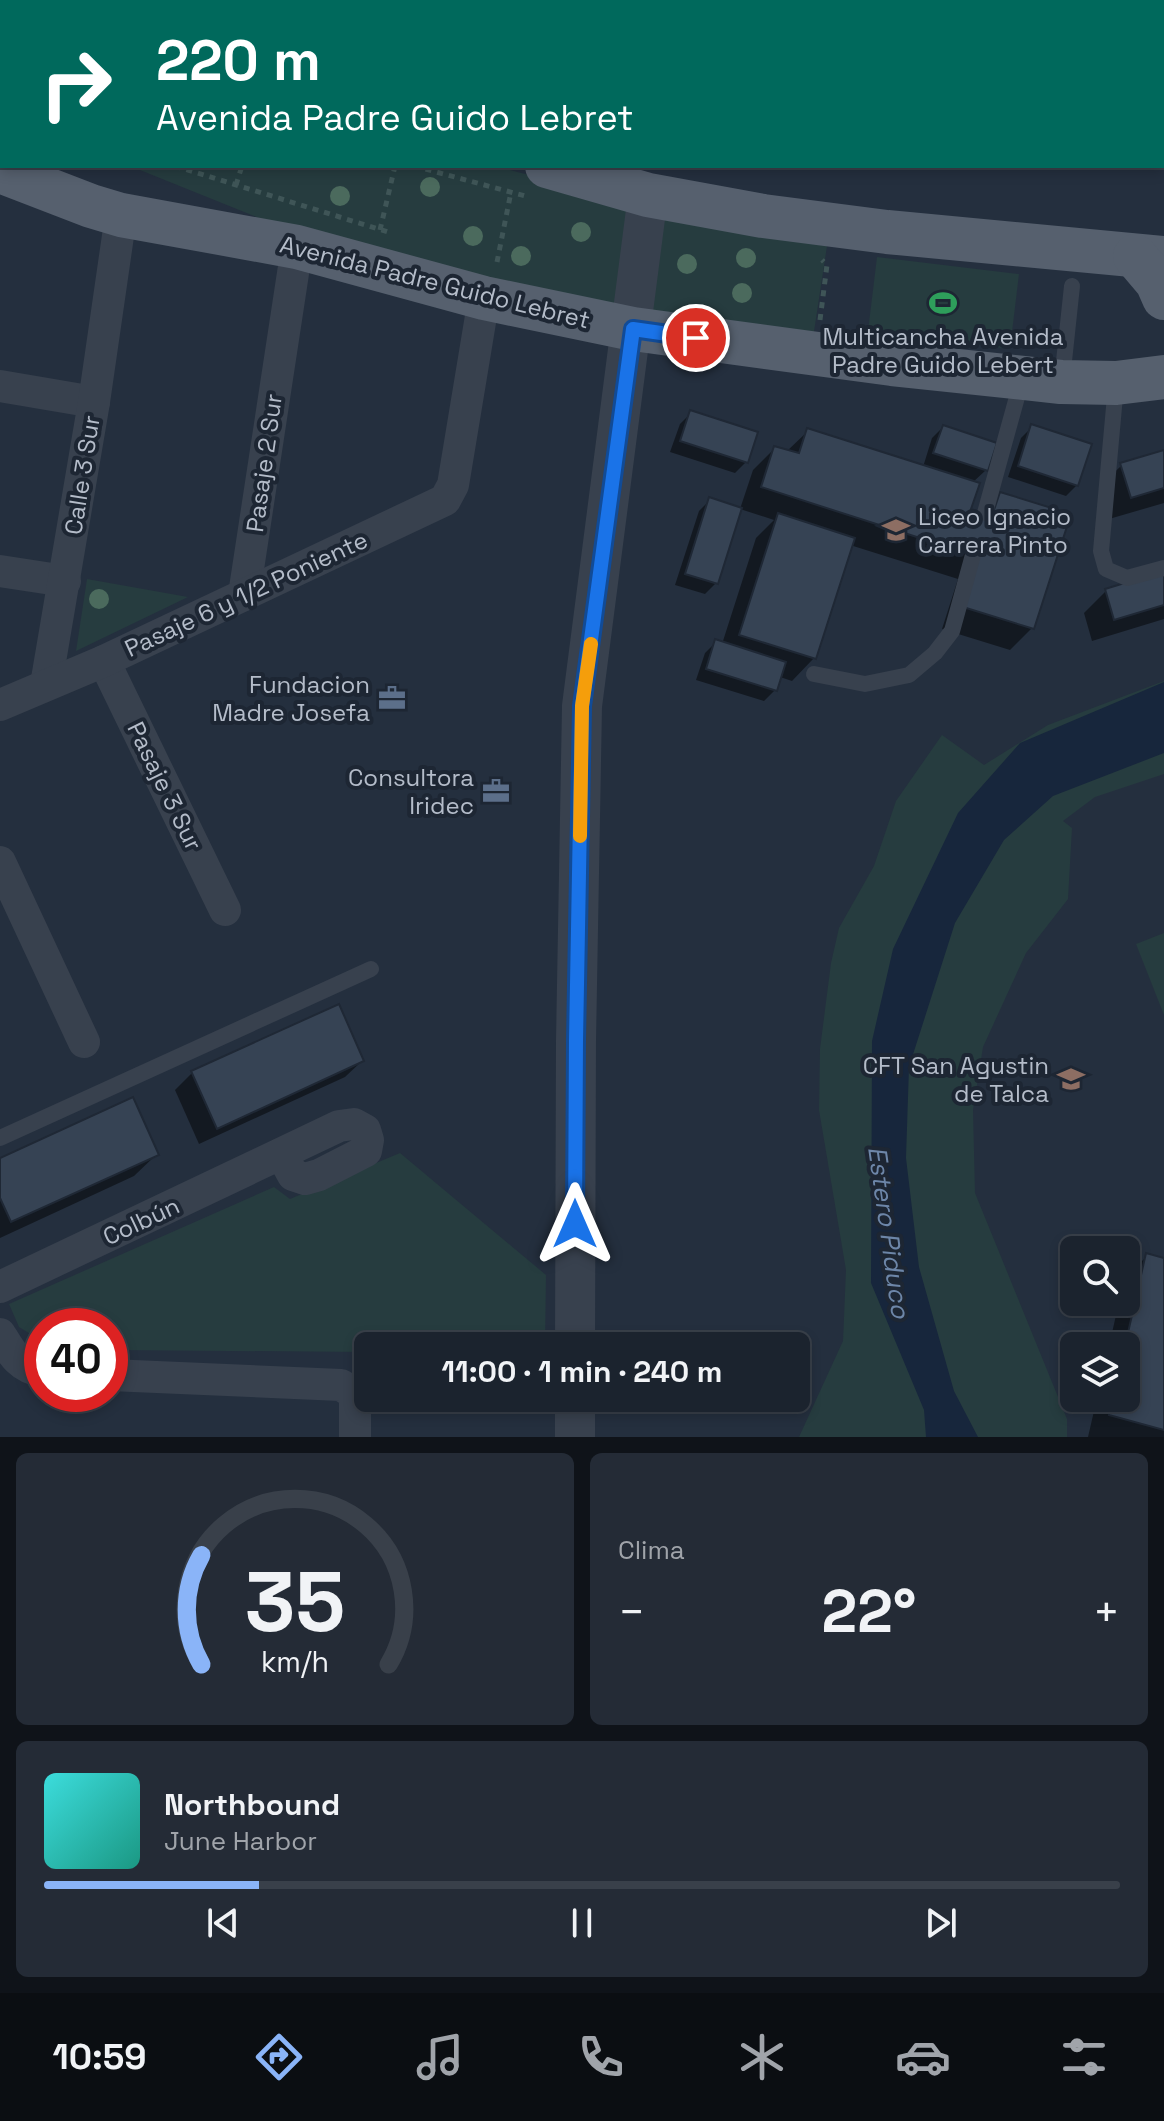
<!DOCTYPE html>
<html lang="es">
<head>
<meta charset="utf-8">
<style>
	:root { --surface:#1b232e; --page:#242b36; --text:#f1f3f6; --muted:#a0a4aa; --line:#39404a; --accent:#8ab4f8 }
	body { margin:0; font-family:"Space Grotesk",sans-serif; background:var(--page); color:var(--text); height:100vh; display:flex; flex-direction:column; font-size:30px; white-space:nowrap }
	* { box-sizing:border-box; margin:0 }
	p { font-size:26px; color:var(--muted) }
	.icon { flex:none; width:44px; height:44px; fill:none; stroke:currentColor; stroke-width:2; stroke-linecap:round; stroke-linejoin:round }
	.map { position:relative; height:1437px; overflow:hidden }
	.details { display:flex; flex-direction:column; gap:16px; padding:16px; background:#0f1319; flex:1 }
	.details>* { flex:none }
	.top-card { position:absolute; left:0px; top:0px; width:1164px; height:168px; box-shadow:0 4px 12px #0003,0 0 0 2px var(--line); background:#00695c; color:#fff; overflow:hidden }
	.buttons { position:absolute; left:1060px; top:1236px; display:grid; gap:16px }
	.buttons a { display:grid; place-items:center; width:80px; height:80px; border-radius:12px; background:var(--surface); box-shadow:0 4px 12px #0003,0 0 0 2px var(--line); font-size:40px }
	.speed { position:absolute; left:24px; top:1308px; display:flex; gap:16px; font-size:40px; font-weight:700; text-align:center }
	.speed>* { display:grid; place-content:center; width:104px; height:104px; border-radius:50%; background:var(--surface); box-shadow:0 4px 12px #0003,0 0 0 2px var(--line); line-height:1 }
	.speed .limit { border:12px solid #d22; background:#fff; color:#111 }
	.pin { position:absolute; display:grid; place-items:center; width:68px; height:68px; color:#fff; margin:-34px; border:4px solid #fff; border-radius:50%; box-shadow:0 2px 8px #0007 }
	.me { position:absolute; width:88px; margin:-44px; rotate:0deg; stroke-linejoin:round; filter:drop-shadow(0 0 6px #0008) }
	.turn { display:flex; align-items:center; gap:28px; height:168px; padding:0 24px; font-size:36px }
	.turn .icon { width:104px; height:104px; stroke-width:2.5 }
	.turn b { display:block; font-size:56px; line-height:68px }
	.big { font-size:60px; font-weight:700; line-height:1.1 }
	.details .widget { flex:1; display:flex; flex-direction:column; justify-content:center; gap:12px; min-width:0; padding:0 28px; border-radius:12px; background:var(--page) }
	.details .dial { align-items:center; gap:0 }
	.dial svg { height:208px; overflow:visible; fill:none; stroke:var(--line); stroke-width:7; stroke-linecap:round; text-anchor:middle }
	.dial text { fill:var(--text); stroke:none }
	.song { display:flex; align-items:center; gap:24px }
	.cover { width:96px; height:96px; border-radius:12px; background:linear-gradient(135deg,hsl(180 70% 55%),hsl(170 70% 35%)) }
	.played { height:8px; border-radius:4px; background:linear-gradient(90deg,var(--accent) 20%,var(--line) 20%) }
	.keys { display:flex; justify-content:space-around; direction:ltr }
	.heat { display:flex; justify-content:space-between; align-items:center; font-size:44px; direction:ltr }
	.details .tiles { flex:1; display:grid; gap:16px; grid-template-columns:1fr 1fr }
	.widget:last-child { grid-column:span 2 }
	.trip { position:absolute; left:354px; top:1332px; width:456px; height:80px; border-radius:12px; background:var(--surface); box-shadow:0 4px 12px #0003,0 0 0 2px var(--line); font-weight:700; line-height:80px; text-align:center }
	.dock { display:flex; height:128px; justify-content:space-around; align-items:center; background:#0b0e12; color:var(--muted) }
	.dock .icon { width:56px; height:56px }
	.dock .on { color:var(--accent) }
	.dock b { font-size:36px; color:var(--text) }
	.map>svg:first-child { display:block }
	.green { fill:#263c3f }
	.water { fill:#17263c }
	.shadow { fill:#0007 }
	.building { fill:#364354; stroke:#1f2835; stroke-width:2 }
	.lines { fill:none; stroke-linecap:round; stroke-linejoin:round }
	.path { stroke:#3f5557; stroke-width:5; stroke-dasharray:6 6; stroke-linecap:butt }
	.service { stroke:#38414e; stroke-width:16 }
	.minor { stroke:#38414e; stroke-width:32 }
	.tertiary { stroke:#38414e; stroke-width:40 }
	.primary { stroke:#56606e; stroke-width:44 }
	.tree { fill:#4b6a5d }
	.route-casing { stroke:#114b97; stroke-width:20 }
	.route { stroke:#1a73e8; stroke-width:14 }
	.slow { stroke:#f59e0b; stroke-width:14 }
	.labels { text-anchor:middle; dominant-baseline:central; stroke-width:8; stroke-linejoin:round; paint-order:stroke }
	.street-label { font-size:24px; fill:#b4bcc9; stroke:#1d2633 }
	.poi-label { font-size:24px; fill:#b4bcc9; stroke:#1d2633; text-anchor:end }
	.water-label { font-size:26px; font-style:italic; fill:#6d86a8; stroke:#1d2633 }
</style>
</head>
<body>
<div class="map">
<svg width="1164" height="1437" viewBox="0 0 1164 1437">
	<rect width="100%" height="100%" fill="#242f3e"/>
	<g class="green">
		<path d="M130 166H495L663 210 829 233 813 338 622 311 299 234Z"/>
		<path d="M877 257 1019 274 1010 349 868 331Z"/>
		<path d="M87 579 188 597 76 651Z"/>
		<path d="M1164 681V774L1095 797 1063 821 1072 828 1068 899 1026 953 983 1047 973 1110 975 1193 1067 1419V1437H799L843 1341 846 1270 819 1110 820 1049 831 963 839 928 874 866 896 801 942 735 984 765 1048 725Z"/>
		<path d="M1164 933V1015L1136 944Z"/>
		<path d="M400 1153 546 1275 545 1346H368V1352L110 1350V1326H42V1341L19 1327 9 1304 274 1187 290 1199Z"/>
	</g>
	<path class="water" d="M1164 682V753L1053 796 1004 840 955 923 909 1067 906 1158 919 1267 954 1391 978 1437H926L924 1410 871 1283 872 1041 893 949 958 813 1020 743Z"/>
	<g class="shadow">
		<path d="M691 413 746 462 735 473 670 452 680 424Z"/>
		<path d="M943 427 986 470 972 483 969 510 981 514 1001 494 1032 628 1010 650 942 629 958 579 850 545 814 658 792 681 780 677 775 690 764 701 696 680 705 653 716 642 722 644 756 538 774 520 740 509 753 470 775 448 786 452 808 431 923 467 932 438Z"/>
		<path d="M1032 427 1077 485 1066 496 1008 477 1021 438Z"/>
		<path d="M1164 452V503L1109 519 1099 487 1122 465Z"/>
		<path d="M710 500 716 583 705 594 675 585 699 511Z"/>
		<path d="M1164 573V619L1092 641 1084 613 1106 591Z"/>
		<path d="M362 1061 345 1077 199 1144 175 1090 192 1073Z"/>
		<path d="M157 1154 134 1176 0 1238V1160Z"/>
		<path d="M1147 1256 1164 1260V1437H1088L1097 1398H1126V1346H1109L1119 1302H1126V1277Z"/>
	</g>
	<g class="building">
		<path d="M690 410 758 432 748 463 680 441Z"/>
		<path d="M1031 424 1092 444 1078 486 1018 466Z"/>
		<path d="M943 425 997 443 988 471 933 453Z"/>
		<path d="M807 428 980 483 971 509 992 516 1000 492 1071 514 1034 629 963 607 979 557 761 487 774 446 799 453Z"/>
		<path d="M1164 450V488L1131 498 1120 463Z"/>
		<path d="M709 497 742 508 718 584 685 574Z"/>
		<path d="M778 513 855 538 816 659 739 635Z"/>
		<path d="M1164 571V605L1114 620 1105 589Z"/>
		<path d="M715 639 786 662 777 691 706 669Z"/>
		<path d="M339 1004 364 1061 217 1129 191 1071Z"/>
		<path d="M133 1097 159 1155 11 1222 0 1198V1158Z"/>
		<path d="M1146 1253 1164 1258V1430L1109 1415 1113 1398H1126L1125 1346Z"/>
	</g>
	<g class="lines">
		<g class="path">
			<path d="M117 0 121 2"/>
			<path d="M0 91H2"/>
			<path d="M175 166 388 232"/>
			<path d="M414 166 529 197"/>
			<path d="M236 185 242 166"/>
			<path d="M380 230 395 166"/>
			<path d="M497 262 511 192"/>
			<path d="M820 320 827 265 822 260"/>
		</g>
		<g class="service">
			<path d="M1062 380 1072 286"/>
			<path d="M1116 385 1101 551 1106 569 1127 578 1164 568"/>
			<path d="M985 513 1022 379"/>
			<path d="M814 674 865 684 909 675 935 653 952 631 973 555"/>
			<path d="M0 1138 371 969"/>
		</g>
		<g class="minor">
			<path d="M216 2 219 0"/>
			<path d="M627 2 630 0"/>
			<path d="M0 386 94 402"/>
			<path d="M0 571 65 581"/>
			<path d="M244 595 297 247"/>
			<path d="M104 661 225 910"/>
			<path d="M46 685 94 402 121 215"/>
			<path d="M0 705 104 661 445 500 453 485 484 298"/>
			<path d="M0 862 84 1042"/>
			<path d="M0 1287 339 1126 354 1124 365 1130 368 1140 366 1151 319 1175 305 1179 293 1175 282 1155"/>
			<path d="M0 1334C11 1352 19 1368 42 1371"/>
			<path d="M110 1375 341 1385 355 1394V1437"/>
		</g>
		<g class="tertiary">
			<path d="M575 1346 576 1041 582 706 648 195"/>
			<path d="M575 1437V1398"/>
		</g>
		<g class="primary">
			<path d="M11 0 18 2"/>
			<path d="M547 166 648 195 763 216 887 232 1164 258"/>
			<path d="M0 171 91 206 121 215 297 247 484 298 633 329 892 364 1061 382 1116 383 1164 377"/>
			<path d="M1135 256 1157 282 1164 298"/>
		</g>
	</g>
	<g class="tree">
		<circle cx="430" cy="187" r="10"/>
		<circle cx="340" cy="196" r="10"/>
		<circle cx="581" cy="232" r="10"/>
		<circle cx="473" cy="236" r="10"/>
		<circle cx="521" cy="256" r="10"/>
		<circle cx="746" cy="258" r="10"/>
		<circle cx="687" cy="264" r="10"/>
		<circle cx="742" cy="293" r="10"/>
		<circle cx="99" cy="599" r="10"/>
	</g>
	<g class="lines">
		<g class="route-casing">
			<path id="route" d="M575 1224 576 1041 582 706 633 329 696 338"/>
		</g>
		<use href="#route" class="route"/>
		<path class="slow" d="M580 836 582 706 591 644"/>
	</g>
	<defs>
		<g id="stadium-bare" transform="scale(2.16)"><path d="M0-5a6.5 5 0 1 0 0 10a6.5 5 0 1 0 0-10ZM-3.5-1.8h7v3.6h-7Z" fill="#2e9e5b" stroke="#1d2633" stroke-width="2.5" paint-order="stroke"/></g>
		<g id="school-bare" transform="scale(2.16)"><path d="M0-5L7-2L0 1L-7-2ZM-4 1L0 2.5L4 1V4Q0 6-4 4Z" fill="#8d6e63" stroke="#1d2633" stroke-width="2.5" paint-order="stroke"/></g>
		<g id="office-bare" transform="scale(2.16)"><path d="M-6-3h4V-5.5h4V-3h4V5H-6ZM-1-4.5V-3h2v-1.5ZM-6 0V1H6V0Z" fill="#5c6f8a" stroke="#1d2633" stroke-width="2.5" paint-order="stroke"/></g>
		<g id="university-bare" transform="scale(2.16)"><path d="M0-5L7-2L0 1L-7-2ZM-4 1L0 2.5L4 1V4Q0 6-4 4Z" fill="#8d6e63" stroke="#1d2633" stroke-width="2.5" paint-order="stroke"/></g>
	</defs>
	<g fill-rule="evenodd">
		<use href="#stadium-bare" x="943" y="303"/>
		<use href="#school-bare" x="896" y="530"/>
		<use href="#office-bare" x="392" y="698"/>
		<use href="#office-bare" x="496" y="791"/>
		<use href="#university-bare" x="1071" y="1079"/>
	</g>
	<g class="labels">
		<g class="street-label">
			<text transform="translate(435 282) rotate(14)">Avenida Padre Guido Lebret</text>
			<text transform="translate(264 463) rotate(-82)">Pasaje 2 Sur</text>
			<text transform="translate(82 475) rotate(-81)">Calle 3 Sur</text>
			<text transform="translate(246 594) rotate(-25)">Pasaje 6 y 1/2 Poniente</text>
			<text transform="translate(165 786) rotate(64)">Pasaje 3 Sur</text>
			<text transform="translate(141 1221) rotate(-25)">Colbún</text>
		</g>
		<g class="poi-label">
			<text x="943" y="336" text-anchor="middle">Multicancha Avenida<tspan x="943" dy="28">Padre Guido Lebert</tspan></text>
			<text x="918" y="516" text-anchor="start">Liceo Ignacio<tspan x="918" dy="28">Carrera Pinto</tspan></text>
			<text x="370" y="684">Fundacion<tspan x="370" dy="28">Madre Josefa</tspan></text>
			<text x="474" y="777">Consultora<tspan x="474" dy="28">Iridec</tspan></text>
			<text x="1049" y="1065">CFT San Agustin<tspan x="1049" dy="28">de Talca</tspan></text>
		</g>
		<g class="water-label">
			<text transform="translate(889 1232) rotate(82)">Estero Piduco</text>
		</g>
	</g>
</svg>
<div class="buttons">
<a><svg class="icon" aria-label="search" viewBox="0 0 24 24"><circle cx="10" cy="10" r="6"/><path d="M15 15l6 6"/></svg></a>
<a><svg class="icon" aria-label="layers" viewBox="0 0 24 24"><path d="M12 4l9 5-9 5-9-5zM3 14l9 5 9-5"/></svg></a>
</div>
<div class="speed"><div class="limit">40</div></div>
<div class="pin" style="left:696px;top:338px;background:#d93025"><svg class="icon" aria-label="arrive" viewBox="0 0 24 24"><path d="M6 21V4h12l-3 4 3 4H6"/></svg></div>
<svg class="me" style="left:575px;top:1224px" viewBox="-20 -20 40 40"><path d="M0-17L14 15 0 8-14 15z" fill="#1a73e8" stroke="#fff" stroke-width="4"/></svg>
<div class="trip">11:00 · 1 min · 240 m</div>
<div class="top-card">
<div class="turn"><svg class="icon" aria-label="right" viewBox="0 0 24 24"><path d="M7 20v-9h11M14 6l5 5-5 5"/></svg><div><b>220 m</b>Avenida Padre Guido Lebret</div></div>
</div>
</div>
<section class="details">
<div class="tiles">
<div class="widget dial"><svg viewBox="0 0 100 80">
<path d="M14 69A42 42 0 1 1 86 69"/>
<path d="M14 69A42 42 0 0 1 14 27" stroke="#8ab4f8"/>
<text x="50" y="56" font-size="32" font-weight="700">35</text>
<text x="50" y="72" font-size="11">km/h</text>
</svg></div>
<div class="widget"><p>Clima</p>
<div class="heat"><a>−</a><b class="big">22°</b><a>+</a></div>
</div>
<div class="widget">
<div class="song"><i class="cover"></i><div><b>Northbound</b><p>June Harbor</p></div></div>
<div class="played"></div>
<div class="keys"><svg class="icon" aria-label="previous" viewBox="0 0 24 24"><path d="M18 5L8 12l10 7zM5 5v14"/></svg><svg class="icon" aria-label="pause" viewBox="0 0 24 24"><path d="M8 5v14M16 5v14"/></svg><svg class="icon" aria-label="next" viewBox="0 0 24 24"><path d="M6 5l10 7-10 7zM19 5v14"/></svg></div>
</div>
</div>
</section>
<nav class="dock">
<b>10:59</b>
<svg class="icon on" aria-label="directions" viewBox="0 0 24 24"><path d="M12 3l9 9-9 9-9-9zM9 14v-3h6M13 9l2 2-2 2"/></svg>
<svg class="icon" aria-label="music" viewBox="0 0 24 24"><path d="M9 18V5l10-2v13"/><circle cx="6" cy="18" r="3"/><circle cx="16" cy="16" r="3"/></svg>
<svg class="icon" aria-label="phone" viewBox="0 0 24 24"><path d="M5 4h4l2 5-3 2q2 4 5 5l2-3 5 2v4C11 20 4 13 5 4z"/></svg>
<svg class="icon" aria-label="climate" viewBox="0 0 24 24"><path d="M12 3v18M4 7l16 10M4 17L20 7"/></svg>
<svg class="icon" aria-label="car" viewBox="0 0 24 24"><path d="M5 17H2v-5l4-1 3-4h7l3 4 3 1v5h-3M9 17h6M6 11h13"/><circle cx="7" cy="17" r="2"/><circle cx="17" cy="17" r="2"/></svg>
<svg class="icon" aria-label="filters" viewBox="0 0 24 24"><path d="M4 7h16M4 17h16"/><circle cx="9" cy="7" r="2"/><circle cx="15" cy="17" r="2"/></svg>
</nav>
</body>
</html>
